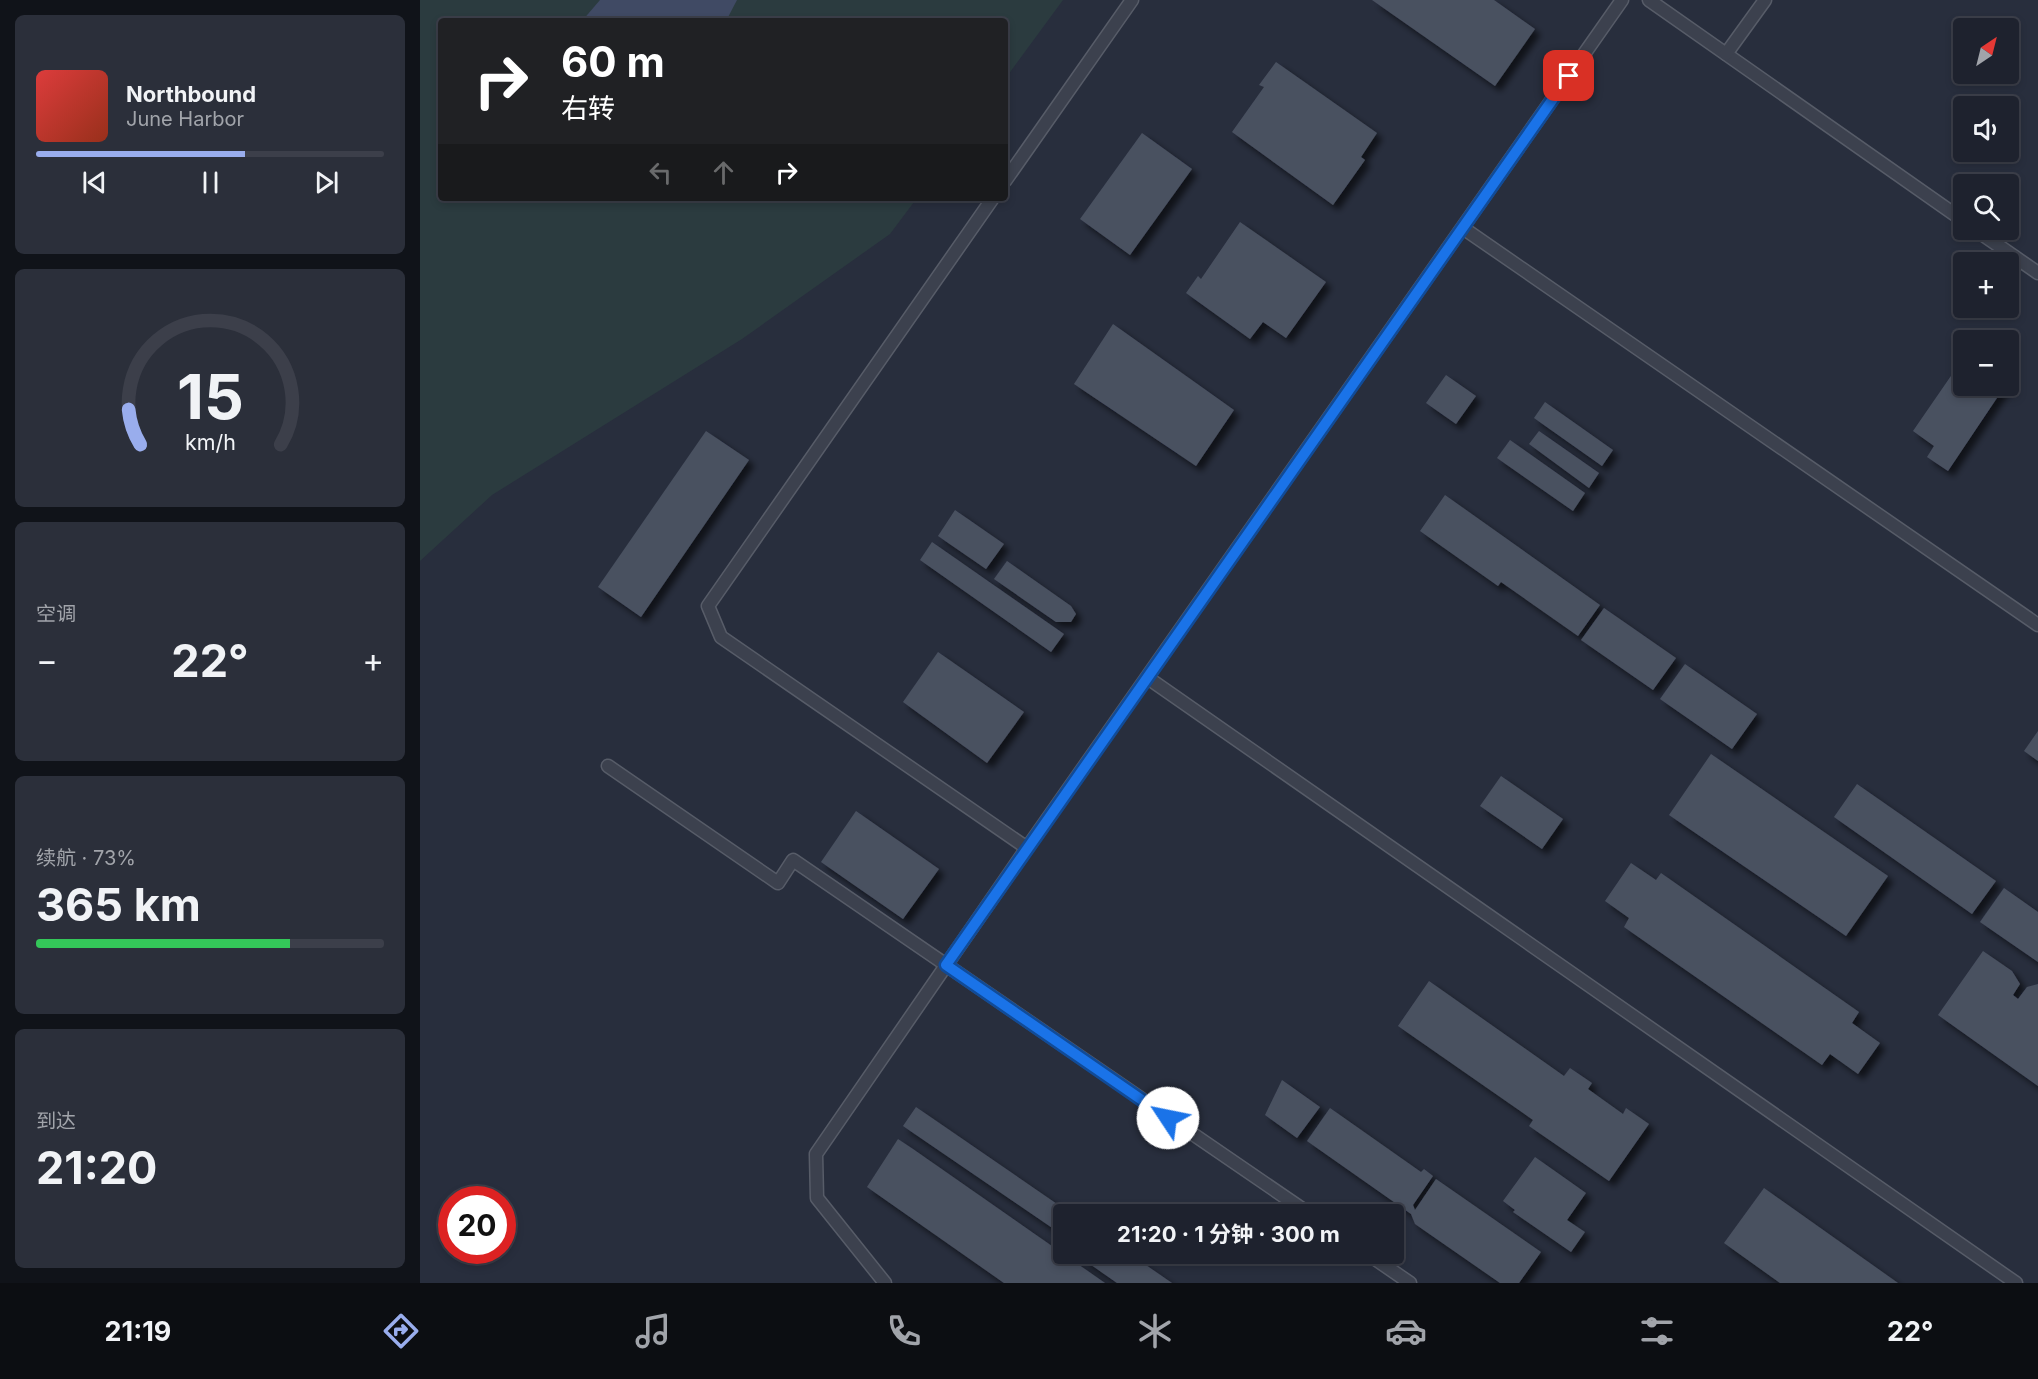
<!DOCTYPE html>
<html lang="zh">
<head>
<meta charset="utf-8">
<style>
	:root { --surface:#1e222e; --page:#2b2f3a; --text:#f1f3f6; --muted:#a1a4aa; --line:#3c3f4a; --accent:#99aded }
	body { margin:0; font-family:Inter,"Noto Sans SC",sans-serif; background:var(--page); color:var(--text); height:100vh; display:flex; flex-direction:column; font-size:22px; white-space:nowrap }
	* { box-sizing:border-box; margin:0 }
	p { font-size:20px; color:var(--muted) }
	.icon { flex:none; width:33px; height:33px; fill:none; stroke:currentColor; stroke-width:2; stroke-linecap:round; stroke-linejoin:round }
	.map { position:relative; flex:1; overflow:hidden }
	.sheet { display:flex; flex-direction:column; gap:15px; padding:15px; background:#101319; width:420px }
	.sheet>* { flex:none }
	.banner { position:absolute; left:18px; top:18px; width:570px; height:183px; border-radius:6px; box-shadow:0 3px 9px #0003,0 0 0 2px var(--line); background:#202124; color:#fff; overflow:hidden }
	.needle { width:39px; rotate:35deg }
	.controls { position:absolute; left:1533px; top:18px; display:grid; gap:12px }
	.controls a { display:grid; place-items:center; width:66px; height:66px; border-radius:6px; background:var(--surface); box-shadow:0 3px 9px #0003,0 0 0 2px var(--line); font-size:30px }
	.speed { position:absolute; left:18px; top:1186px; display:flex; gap:12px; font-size:30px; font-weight:700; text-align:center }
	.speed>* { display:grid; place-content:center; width:78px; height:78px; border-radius:50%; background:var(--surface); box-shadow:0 3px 9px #0003,0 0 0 2px var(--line); line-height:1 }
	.speed .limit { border:9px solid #d22; background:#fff; color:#111 }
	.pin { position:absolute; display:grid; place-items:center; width:51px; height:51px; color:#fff; margin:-26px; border-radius:12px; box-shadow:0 3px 9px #0006 }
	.me { position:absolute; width:66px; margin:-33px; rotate:304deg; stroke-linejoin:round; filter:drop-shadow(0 0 4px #0008) }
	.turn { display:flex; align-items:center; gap:21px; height:126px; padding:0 24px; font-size:27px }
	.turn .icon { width:78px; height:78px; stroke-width:2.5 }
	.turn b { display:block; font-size:42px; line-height:51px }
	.lanes { display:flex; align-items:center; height:57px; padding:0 24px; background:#0003; justify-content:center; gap:30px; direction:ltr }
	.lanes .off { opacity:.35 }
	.big { font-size:45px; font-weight:700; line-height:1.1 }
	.sheet .tile { flex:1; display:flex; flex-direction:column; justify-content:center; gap:9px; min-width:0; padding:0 21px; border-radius:9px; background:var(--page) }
	.sheet .dial { align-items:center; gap:0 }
	.dial svg { height:156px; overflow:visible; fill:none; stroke:var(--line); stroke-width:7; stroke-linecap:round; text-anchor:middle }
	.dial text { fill:var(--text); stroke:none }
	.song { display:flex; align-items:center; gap:18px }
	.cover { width:72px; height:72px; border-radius:9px; background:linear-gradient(135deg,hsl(0 70% 55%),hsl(10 70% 35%)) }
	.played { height:6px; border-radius:3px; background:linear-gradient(90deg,var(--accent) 60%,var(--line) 60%) }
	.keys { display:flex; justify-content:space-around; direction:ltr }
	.heat { display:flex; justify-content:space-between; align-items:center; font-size:33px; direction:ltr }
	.charge { height:9px; border-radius:4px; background:linear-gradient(90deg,#34c759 73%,var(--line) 0) }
	.trip { position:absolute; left:633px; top:1204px; width:351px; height:60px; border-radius:6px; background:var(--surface); box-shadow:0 3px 9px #0003,0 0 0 2px var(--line); font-weight:700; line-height:60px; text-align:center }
	.dock { display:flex; height:96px; justify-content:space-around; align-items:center; background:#0c0e12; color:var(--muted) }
	.dock .icon { width:42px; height:42px }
	.dock .current { color:var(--accent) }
	.dock b { font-size:27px; color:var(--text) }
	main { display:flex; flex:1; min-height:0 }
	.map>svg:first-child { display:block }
	.green { fill:#2b3b3f }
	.water { fill:#404a64 }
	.building { fill:#4a5161; filter:url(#shadow) }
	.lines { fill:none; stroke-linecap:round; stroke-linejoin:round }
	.lane-casing { stroke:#575c68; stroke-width:15 }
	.lane { stroke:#3c414e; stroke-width:12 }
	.route-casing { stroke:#114b97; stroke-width:15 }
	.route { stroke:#1a73e8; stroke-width:10 }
</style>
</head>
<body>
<main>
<section class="sheet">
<div class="tile">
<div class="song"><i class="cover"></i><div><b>Northbound</b><p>June Harbor</p></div></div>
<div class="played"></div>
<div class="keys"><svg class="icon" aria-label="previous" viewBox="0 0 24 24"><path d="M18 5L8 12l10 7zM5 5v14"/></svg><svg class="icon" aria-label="pause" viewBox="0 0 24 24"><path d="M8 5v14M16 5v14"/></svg><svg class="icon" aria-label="next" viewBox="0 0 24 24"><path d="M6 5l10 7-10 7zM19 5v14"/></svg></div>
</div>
<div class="tile dial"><svg viewBox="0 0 100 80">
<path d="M14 69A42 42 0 1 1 86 69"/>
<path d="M14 69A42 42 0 0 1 8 51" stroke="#99aded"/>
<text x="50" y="56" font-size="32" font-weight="700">15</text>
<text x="50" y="72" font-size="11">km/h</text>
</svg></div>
<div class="tile"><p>空调</p>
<div class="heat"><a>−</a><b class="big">22°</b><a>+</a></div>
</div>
<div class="tile"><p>续航 · 73%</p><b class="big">365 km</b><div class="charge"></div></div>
<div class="tile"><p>到达</p><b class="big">21:20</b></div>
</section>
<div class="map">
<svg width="1618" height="1283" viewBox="0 0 1618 1283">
	<defs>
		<filter id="shadow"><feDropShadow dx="5.5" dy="5.5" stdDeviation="3" flood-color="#0009"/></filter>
	</defs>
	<rect width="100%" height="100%" fill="#282e3d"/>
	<path class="green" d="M0 0H643L585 79V21H21V198H497L470 234 322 339 72 495 0 561Z"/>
	<path class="water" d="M180 0H317L306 21H162Z"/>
	<g class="building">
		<path d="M952 0H1074L1115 29 1075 86Z"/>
		<path d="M856 62 957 133 941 157 945 160 913 205 812 132 844 87 839 85Z"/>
		<path d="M722 133 772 169 710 255 660 219Z"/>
		<path d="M820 222 906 282 866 338 843 322 830 339 766 293 778 276 781 279Z"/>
		<path d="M693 324 814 410 776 466 654 384Z"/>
		<path d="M1544 357V386H1585L1528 471 1507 457 1514 446 1493 431Z"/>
		<path d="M1026 375 1056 396 1036 424 1006 403Z"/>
		<path d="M1125 402 1193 450 1182 466 1114 418Z"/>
		<path d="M286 431 329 460 221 617 178 587Z"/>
		<path d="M1119 431 1179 473 1169 488 1109 444Z"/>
		<path d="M1090 440 1165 493 1153 511 1077 458Z"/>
		<path d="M1025 495 1180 605 1158 636 1081 582 1078 586 1000 531Z"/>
		<path d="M535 510 584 544 566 569 518 536Z"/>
		<path d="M512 542 644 634 631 652 500 560Z"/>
		<path d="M587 561 651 606 656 614 651 622H636L574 579Z"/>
		<path d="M1184 608 1256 658 1233 690 1161 640Z"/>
		<path d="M518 652 604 712 567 763 483 702Z"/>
		<path d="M1265 664 1337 714 1312 749 1240 699Z"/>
		<path d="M1618 731V761L1604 751Z"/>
		<path d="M1291 754 1468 876 1426 936 1249 815Z"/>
		<path d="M1081 776 1143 819 1122 849 1060 806Z"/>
		<path d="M1437 784 1576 881 1552 914 1414 817Z"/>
		<path d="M436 811 519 869 483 919 401 862Z"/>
		<path d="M1211 863 1236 880 1241 873 1439 1012 1432 1023 1460 1043 1438 1074 1410 1054 1402 1065 1204 927 1209 918 1185 901Z"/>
		<path d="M1584 888 1618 912V962L1560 922Z"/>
		<path d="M1563 951 1592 971 1600 984 1593 995 1598 999 1607 987 1618 984V1086L1518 1015Z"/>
		<path d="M1009 981 1144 1076 1150 1068 1172 1083 1168 1089 1203 1114 1206 1108 1229 1124 1189 1181 1109 1126 1113 1120 978 1026Z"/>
		<path d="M862 1080 900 1107 877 1138 845 1115Z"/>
		<path d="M496 1107 653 1215H644V1236L483 1126Z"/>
		<path d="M910 1108 1001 1172 1004 1169 1013 1176 993 1205 995 1210 1016 1179 1121 1252 1099 1283H1080L995 1224 991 1214 887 1141Z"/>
		<path d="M478 1139 493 1149 685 1283H584L447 1187Z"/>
		<path d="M1115 1157 1166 1193 1147 1220 1165 1232 1151 1252 1093 1212 1095 1210 1083 1201Z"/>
		<path d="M1344 1188 1471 1278 1478 1283H1360L1304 1243Z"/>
		<path d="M667 1254H710L752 1283H697L664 1260Z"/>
	</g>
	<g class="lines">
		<g class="lane-casing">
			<g id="lane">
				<path d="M1229 0 1544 221"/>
				<path d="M1306 54 1345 0"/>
				<path d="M585 181 712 0"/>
				<path d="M573 198 288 606 301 637 607 848"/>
				<path d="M1043 228 1618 625"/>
				<path d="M1556 230 1618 273"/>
				<path d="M728 678 1596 1283"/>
				<path d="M188 766 358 883 373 860 891 1215"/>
				<path d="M948 1254 990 1283"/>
				<path d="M465 1283 397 1198 396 1154 607 848 1202 0"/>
			</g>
		</g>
		<use href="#lane" class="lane"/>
	</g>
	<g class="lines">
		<g class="route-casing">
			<path id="route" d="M748 1118 526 965 1149 76"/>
		</g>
		<use href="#route" class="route"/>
	</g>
</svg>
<div class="controls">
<a><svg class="needle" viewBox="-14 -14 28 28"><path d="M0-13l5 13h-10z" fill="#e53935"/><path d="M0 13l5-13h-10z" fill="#a1a4aa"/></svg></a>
<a><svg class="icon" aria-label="sound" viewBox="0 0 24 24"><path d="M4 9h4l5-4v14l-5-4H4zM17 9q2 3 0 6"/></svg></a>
<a><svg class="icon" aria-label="search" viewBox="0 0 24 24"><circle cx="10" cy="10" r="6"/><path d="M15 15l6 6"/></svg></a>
<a>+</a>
<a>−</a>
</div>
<div class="speed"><div class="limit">20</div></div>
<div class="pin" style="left:1149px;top:76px;background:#d93025"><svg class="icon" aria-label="arrive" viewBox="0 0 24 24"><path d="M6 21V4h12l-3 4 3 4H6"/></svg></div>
<svg class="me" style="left:748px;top:1118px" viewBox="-20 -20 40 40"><circle r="19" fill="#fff"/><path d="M0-13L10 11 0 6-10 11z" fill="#1a73e8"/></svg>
<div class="trip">21:20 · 1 分钟 · 300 m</div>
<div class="banner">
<div class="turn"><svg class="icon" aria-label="right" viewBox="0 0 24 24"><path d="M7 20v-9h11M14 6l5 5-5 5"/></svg><div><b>60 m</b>右转</div></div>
<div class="lanes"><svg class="icon off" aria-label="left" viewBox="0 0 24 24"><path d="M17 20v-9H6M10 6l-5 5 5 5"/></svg><svg class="icon off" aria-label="ahead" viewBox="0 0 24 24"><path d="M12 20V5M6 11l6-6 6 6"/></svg><svg class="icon" aria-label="right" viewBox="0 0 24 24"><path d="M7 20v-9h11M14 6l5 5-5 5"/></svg></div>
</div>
</div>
</main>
<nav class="dock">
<b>21:19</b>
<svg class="icon current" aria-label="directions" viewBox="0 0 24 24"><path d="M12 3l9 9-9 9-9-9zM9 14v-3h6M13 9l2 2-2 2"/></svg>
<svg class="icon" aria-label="music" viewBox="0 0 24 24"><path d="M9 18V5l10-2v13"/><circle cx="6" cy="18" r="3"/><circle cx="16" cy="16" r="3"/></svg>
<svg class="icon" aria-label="phone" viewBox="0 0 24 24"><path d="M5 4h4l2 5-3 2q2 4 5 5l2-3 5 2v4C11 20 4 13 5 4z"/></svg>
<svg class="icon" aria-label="climate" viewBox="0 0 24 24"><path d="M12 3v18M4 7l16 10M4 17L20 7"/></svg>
<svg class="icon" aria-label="car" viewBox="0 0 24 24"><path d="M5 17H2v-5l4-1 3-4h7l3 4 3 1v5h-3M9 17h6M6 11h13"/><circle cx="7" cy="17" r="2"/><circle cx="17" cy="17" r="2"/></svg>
<svg class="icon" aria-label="filters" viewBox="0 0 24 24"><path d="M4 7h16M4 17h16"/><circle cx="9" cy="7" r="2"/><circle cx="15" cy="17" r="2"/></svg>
<b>22°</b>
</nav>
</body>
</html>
